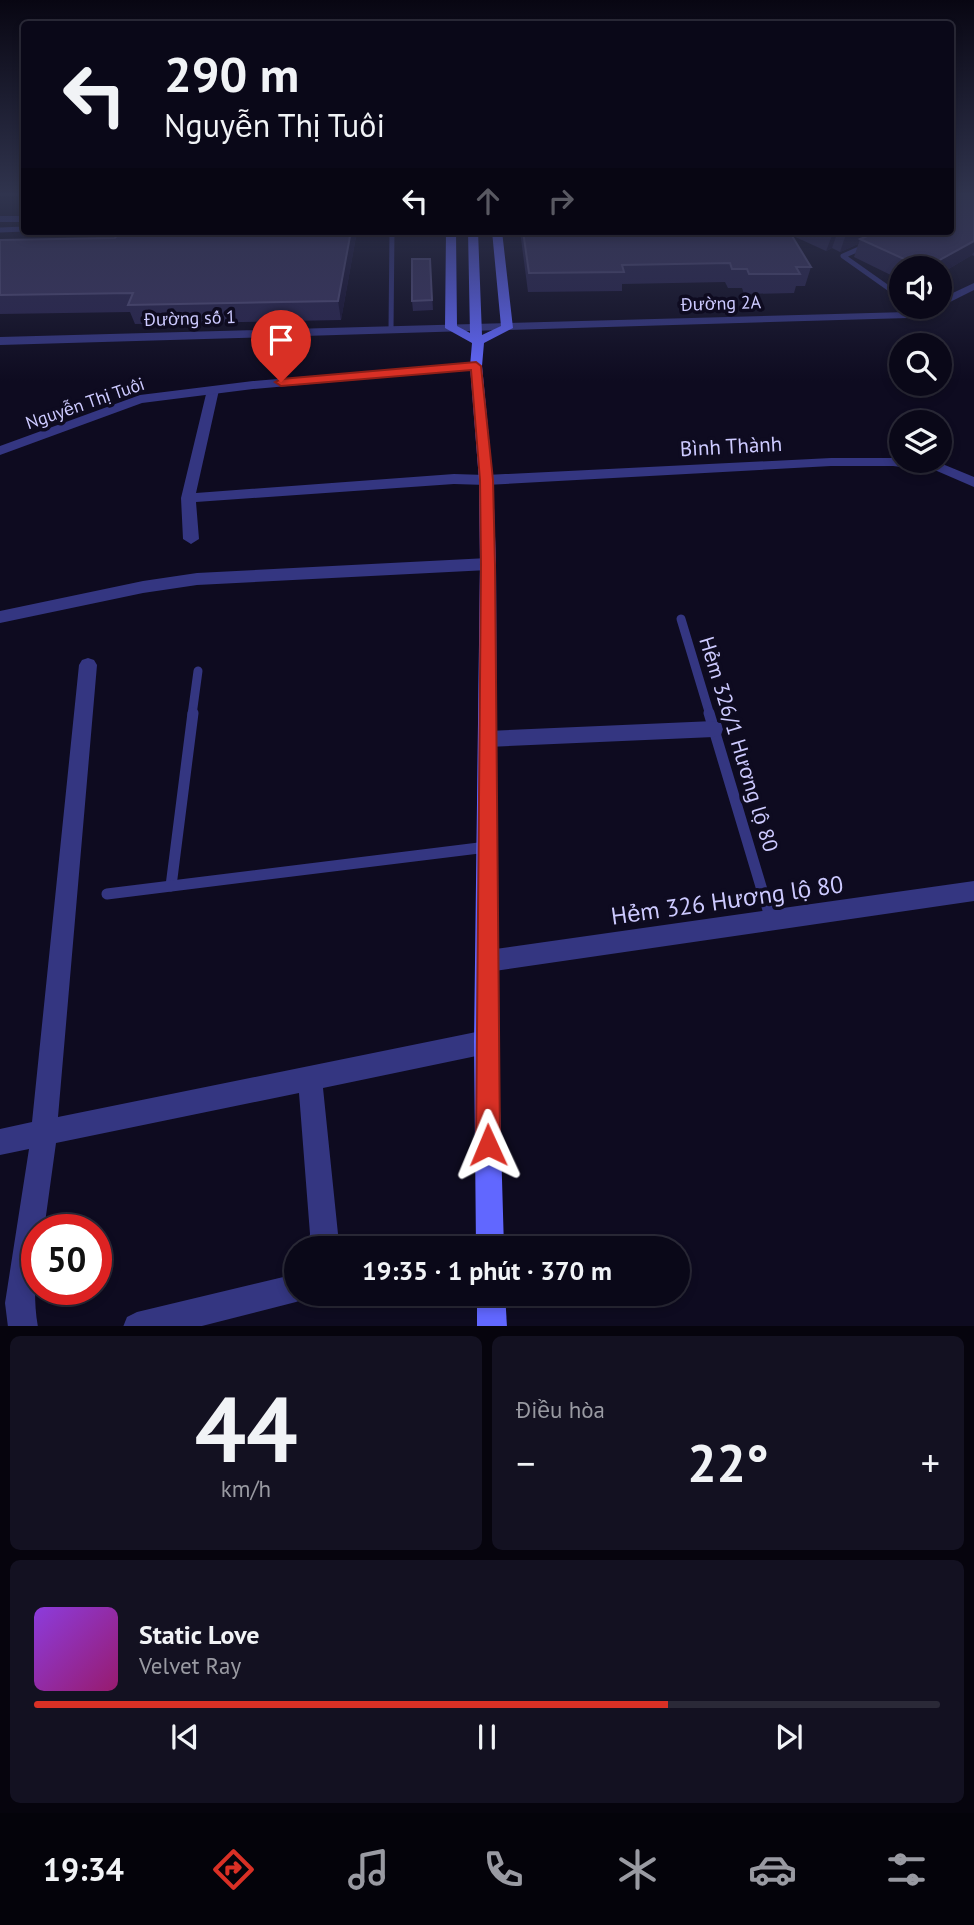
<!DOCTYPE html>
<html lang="vi">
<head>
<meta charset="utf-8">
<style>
	:root { --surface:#0a0818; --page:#131121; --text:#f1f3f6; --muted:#999aa2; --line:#2a2937; --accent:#d93025 }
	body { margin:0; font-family:"PT Sans",sans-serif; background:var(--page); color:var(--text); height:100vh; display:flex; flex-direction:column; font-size:26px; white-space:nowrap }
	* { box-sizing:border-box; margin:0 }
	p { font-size:23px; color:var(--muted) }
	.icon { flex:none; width:38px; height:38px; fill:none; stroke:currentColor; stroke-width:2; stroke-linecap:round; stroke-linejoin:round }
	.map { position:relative; height:1326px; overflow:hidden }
	.details { display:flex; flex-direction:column; gap:10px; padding:10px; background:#06040d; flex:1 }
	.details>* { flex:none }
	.top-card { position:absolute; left:21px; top:21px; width:933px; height:214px; border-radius:7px; box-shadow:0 4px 10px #0003,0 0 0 2px var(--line); background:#0a0818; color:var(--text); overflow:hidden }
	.controls { position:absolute; left:889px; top:256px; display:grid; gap:14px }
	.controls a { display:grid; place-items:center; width:63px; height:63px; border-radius:50%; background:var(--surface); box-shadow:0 4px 10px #0003,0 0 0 2px var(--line); font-size:35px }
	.speed { position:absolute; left:21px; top:1214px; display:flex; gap:14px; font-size:35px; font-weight:700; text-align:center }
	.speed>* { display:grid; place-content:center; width:91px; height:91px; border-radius:50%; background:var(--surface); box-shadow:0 4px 10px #0003,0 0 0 2px var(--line); line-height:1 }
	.speed .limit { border:10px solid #d22; background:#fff; color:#111 }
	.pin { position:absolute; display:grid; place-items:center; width:60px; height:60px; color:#fff; margin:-72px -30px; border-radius:50% 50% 50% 0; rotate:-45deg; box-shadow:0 0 7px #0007 }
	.pin .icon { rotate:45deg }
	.me { position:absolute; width:77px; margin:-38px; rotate:359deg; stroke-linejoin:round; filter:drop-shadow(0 0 5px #0008) }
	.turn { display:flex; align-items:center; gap:24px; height:147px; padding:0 28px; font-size:32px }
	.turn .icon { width:91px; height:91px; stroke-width:2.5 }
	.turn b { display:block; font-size:49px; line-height:60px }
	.lanes { display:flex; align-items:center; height:66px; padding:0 28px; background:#0003; justify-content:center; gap:35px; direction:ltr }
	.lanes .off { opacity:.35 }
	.big { font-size:52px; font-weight:800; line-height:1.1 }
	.details .card { flex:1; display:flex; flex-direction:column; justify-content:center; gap:10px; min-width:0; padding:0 24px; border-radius:10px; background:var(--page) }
	.details .dial { align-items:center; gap:0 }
	.dial b { font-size:91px; line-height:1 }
	.song { display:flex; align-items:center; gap:21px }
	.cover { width:84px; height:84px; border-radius:10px; background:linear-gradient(135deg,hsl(270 70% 55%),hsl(320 70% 35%)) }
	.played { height:7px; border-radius:4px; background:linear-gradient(90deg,var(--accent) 70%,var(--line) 70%) }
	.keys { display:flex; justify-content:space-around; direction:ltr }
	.heat { display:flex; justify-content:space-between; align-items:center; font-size:38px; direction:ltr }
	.details .tiles { flex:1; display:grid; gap:10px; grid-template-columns:1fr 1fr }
	.card:last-child { grid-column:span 2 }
	.trip { position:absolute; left:284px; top:1236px; width:406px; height:70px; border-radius:35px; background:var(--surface); box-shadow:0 4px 10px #0003,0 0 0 2px var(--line); font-weight:800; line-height:70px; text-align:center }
	.tab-bar { display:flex; height:112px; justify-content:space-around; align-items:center; background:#04030a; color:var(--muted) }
	.tab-bar .icon { width:49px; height:49px }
	.tab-bar .selected { color:var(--accent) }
	.tab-bar b { font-size:32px; color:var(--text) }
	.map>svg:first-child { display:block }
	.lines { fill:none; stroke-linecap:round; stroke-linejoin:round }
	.service-far2 { stroke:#343681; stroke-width:5 }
	.service-far1 { stroke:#343681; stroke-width:9 }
	.service { stroke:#343681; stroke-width:11 }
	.minor { fill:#343681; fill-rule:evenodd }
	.tertiary { fill:#343681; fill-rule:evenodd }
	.secondary { fill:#6167ff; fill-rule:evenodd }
	.wall { fill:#29244f }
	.shaded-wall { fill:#171234 }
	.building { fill:#3b3562; stroke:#524d7b; stroke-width:2 }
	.route { fill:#d93025; stroke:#8d1f18; stroke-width:2 }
	.labels { text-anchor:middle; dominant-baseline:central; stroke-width:7; stroke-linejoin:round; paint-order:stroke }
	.far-street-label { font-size:18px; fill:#cdcaff; stroke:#0e0b20 }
	.street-label { font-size:21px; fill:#cdcaff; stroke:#0e0b20 }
	.near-street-label { font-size:24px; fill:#cdcaff; stroke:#0e0b20 }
</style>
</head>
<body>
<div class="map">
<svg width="974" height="1327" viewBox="0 0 974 1327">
	<rect width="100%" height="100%" fill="#0e0b20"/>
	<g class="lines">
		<g class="service-far2">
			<path d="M0 230 24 229"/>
			<path d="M868 245 843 256 901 297"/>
			<path d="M391 329 392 231"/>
		</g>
		<g class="service-far1">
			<path d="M681 619 710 715"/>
			<path d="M192 715 198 671"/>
		</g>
		<g class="service">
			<path d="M709 713 771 920"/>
			<path d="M171 886 193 713"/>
			<path d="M107 894 487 847"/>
		</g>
		<g class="minor">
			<rect x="0" y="216" width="24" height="6"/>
			<path d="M974 283V290L944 305 940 306V299Z"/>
			<path d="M922 306H939L908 318 0 345V337L907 312Z"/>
			<path d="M213 386 219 390 196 493 454 474 486 475 831 458H893L940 463 974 477V487L937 471 893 466H831L486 485 454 484 196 502 199 539 191 544 183 539 181 498 207 390Z"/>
			<path d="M488 558 496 564 488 570 197 585 143 593 0 623V611L143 581 197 573Z"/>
			<path d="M88 658 94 660 97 665 58 1117 486 1030 495 1033 498 1042 495 1051 486 1054 323 1088 338 1234 335 1248H307L310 1234 299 1093 56 1143 44 1230H37C37 1262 32 1295 38 1327H8L5 1303 29 1149 0 1155V1129L32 1122 79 665 82 660Z"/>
			<path d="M714 721 721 723 723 729 721 735 714 737 488 747 481 745 479 739 481 733 488 731Z"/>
			<path d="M974 881V901L488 972 480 969 477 961 480 953 488 950Z"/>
			<path d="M296 1274V1293H308L306 1298 296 1302 198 1327H123L127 1317 137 1312Z"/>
		</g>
		<path class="tertiary" d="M476 362 482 366 480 369 253 389 142 403 0 455V446L140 395 253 381Z"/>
		<g class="secondary">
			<path d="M446 231H456L457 326 470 333 468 231H478L482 335 501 326 492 231H502L513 328 484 343 482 366 493 480 496 564 498 1042 504 1248H476L474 1042 480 564 479 480 470 366 472 343 445 328Z"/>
			<path d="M477 1293H505L507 1327H477Z"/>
		</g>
	</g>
	<g class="wall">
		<path d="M974 195V256L972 255 940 274V268H901V280L854 257 860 239 867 236 862 234 858 244 840 252 832 248 826 251 791 235 811 267 805 286H796L794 293 744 294 742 288H728L725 282 622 284V291L528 292 520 231H950Z"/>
		<path d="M120 231H357L341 320 135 324 130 312 0 314V240L115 238Z"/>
		<path d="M430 259 433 310 413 311 412 301Z"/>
	</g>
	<g class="shaded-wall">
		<path d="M351 231H357L341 320 338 301Z"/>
		<path d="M836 231H838L832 248 826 251 833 233Z"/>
		<path d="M853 231H863L858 244 840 252 846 234Z"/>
		<path d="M974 241V252L972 255 940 274V268H927Z"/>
	</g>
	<g class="building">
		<path d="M950 195H974V241L927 267 915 264 860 239 879 231H950Z"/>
		<path d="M120 231H351L338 301 128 305 133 293 0 295V240L115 238Z"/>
		<path d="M523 231H789L811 267H796L800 274H749L747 269H732L730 263 622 265 624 272 529 273Z"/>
		<path d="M840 231H853L846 234Z"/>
		<path d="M412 259H430L432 300 412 301Z"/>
	</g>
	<linearGradient id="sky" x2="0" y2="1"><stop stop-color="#080612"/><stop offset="0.51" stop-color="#30344e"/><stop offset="1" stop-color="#30344e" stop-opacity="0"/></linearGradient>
	<rect width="974" height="381" fill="url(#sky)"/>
	<path class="route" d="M476 362 481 366 493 480 495 564 500 1145 497 1153 488 1157 480 1153 476 1145 481 564 480 480 471 370 281 386 275 382 281 379Z"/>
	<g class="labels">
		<g class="far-street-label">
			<text transform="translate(721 303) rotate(-2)">Đường 2A</text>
			<text transform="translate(190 318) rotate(-2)">Đường số 1</text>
			<text transform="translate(85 403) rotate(-19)">Nguyễn Thị Tuôi</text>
		</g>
		<g class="street-label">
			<text transform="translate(731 446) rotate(-3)">Bình Thành</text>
			<text transform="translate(739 744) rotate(73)">Hẻm 326/1 Hương lộ 80</text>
		</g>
		<g class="near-street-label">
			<text transform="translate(727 900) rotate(-8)">Hẻm 326 Hương lộ 80</text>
		</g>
	</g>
</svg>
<div class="controls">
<a><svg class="icon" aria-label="sound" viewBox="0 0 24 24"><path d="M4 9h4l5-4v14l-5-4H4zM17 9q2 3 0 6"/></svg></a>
<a><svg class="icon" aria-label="search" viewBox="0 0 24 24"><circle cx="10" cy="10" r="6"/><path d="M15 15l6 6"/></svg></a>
<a><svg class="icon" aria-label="layers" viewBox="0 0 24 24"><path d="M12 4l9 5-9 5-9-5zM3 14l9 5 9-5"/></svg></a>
</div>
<div class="speed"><div class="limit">50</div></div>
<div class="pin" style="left:281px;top:382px;background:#d93025"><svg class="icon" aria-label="arrive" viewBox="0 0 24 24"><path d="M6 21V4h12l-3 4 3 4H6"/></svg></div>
<svg class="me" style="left:488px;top:1145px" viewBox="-20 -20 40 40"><path d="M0-17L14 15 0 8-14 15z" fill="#d93025" stroke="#fff" stroke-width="4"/></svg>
<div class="trip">19:35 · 1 phút · 370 m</div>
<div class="top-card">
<div class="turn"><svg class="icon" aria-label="left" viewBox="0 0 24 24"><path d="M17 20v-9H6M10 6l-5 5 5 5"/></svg><div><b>290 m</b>Nguyễn Thị Tuôi</div></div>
<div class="lanes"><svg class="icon" aria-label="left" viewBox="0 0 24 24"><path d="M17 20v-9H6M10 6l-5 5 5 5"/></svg><svg class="icon off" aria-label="ahead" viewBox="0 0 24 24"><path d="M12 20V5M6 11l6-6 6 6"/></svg><svg class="icon off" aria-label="right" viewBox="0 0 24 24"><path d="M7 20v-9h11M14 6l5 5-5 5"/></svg></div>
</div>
</div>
<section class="details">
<div class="tiles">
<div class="card dial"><b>44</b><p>km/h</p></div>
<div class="card"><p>Điều hòa</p>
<div class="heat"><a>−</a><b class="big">22°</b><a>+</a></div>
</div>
<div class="card">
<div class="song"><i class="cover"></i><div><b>Static Love</b><p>Velvet Ray</p></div></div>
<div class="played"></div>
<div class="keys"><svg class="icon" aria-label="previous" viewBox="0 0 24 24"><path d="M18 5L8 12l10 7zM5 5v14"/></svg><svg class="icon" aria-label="pause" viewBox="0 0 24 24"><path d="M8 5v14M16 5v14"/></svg><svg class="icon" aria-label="next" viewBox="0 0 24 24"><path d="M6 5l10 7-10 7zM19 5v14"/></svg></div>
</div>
</div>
</section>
<nav class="tab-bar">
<b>19:34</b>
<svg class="icon selected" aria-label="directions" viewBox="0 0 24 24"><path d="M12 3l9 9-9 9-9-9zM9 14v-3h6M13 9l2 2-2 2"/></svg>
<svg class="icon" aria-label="music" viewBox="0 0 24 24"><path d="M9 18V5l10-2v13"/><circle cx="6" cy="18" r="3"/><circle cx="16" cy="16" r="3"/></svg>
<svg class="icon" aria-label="phone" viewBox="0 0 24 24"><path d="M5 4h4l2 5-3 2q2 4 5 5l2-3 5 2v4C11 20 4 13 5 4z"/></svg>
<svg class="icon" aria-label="climate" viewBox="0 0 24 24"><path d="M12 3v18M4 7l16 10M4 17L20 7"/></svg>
<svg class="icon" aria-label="car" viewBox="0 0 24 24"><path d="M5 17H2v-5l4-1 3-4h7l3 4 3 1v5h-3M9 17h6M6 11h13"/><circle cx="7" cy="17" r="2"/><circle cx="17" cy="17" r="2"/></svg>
<svg class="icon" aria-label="filters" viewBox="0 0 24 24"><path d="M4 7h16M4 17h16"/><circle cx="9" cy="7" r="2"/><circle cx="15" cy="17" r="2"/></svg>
</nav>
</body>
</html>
